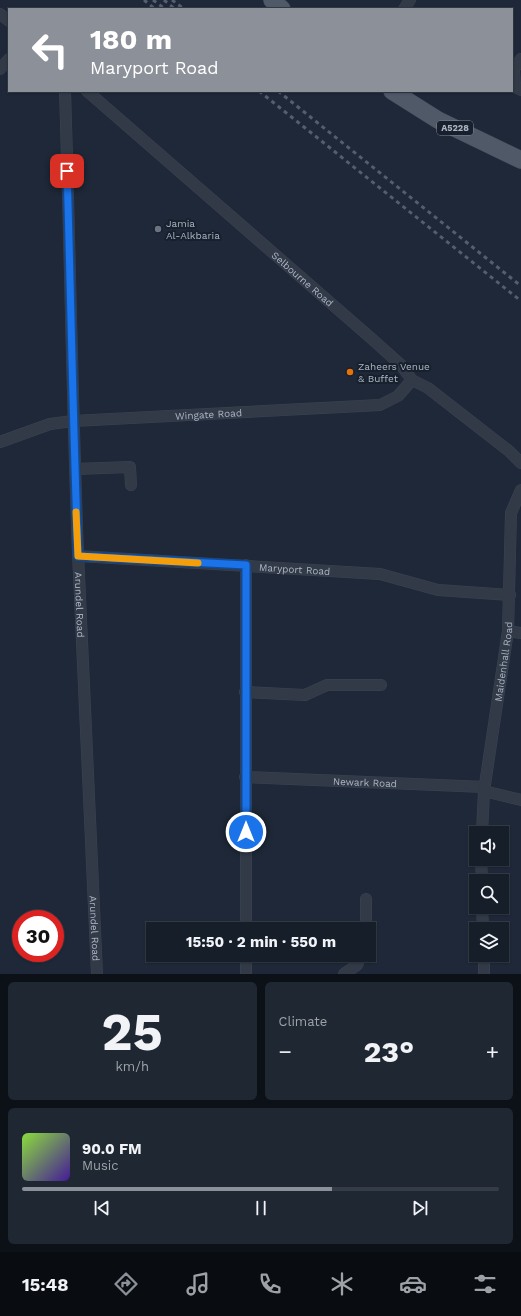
<!DOCTYPE html>
<html lang="en">
<head>
<meta charset="utf-8">
<style>
	:root { --surface:#161e2a; --page:#1f2732; --text:#f1f3f6; --muted:#9ea2a8; --line:#353c47; --accent:#8c9099 }
	body { margin:0; font-family:"Work Sans",sans-serif; background:var(--page); color:var(--text); height:100vh; display:flex; flex-direction:column; font-size:15px; white-space:nowrap }
	* { box-sizing:border-box; margin:0 }
	p { font-size:13px; color:var(--muted) }
	.icon { flex:none; width:22px; height:22px; fill:none; stroke:currentColor; stroke-width:2; stroke-linecap:round; stroke-linejoin:round }
	.map { position:relative; height:974px; overflow:hidden }
	.panel { display:flex; flex-direction:column; gap:8px; padding:8px; background:#0c1017; flex:1 }
	.panel>* { flex:none }
	.hud { position:absolute; left:8px; top:8px; width:505px; height:84px; border-radius:0px; box-shadow:0 1px 3px #0004,0 0 0 1px var(--line); background:#8c9099; color:#fff; overflow:hidden }
	.controls { position:absolute; left:469px; top:826px; display:grid; gap:8px }
	.controls a { display:grid; place-items:center; width:40px; height:40px; border-radius:0px; background:var(--surface); box-shadow:0 1px 3px #0004,0 0 0 1px var(--line); font-size:20px }
	.speed { position:absolute; left:12px; top:910px; display:flex; gap:8px; font-size:20px; font-weight:700; text-align:center }
	.speed>* { display:grid; place-content:center; width:52px; height:52px; border-radius:50%; background:var(--surface); box-shadow:0 1px 3px #0004,0 0 0 1px var(--line); line-height:1 }
	.speed .limit { border:6px solid #d22; background:#fff; color:#111 }
	.pin { position:absolute; display:grid; place-items:center; width:34px; height:34px; color:#fff; margin:-17px; border-radius:8px; box-shadow:0 2px 6px #0006 }
	.me { position:absolute; width:44px; margin:-22px; rotate:0deg; stroke-linejoin:round; filter:drop-shadow(0 0 3px #0008) }
	.turn { display:flex; align-items:center; gap:14px; height:84px; padding:0 16px; font-size:18px }
	.turn .icon { width:52px; height:52px; stroke-width:2.5 }
	.turn b { display:block; font-size:28px; line-height:34px }
	.big { font-size:30px; font-weight:700; line-height:1.1 }
	.panel .card { flex:1; display:flex; flex-direction:column; justify-content:center; gap:6px; min-width:0; padding:0 14px; border-radius:6px; background:var(--page) }
	.panel .dial { align-items:center; gap:0 }
	.dial b { font-size:52px; line-height:1 }
	.song { display:flex; align-items:center; gap:12px }
	.cover { width:48px; height:48px; border-radius:6px; background:linear-gradient(135deg,hsl(90 70% 55%),hsl(260 70% 35%)) }
	.played { height:4px; border-radius:2px; background:linear-gradient(90deg,var(--accent) 65%,var(--line) 65%) }
	.keys { display:flex; justify-content:space-around; direction:ltr }
	.heat { display:flex; justify-content:space-between; align-items:center; font-size:22px; direction:ltr }
	.panel .tiles { flex:1; display:grid; gap:8px; grid-template-columns:1fr 1fr }
	.card:last-child { grid-column:span 2 }
	.trip { position:absolute; left:146px; top:922px; width:230px; height:40px; border-radius:0px; background:var(--surface); box-shadow:0 1px 3px #0004,0 0 0 1px var(--line); font-weight:700; line-height:40px; text-align:center }
	.tab-bar { display:flex; height:64px; justify-content:space-around; align-items:center; background:#090c11; color:var(--muted) }
	.tab-bar .icon { width:28px; height:28px }
	.tab-bar .current { color:var(--accent) }
	.tab-bar b { font-size:18px; color:var(--text) }
	.map>svg:first-child { display:block }
	.lines { fill:none; stroke-linecap:round; stroke-linejoin:round }
	.minor-casing { stroke:#3b4451; stroke-width:12 }
	.primary-casing { stroke:#3b4451; stroke-width:18 }
	.minor { stroke:#323a48; stroke-width:11 }
	.primary { stroke:#4f5968; stroke-width:17 }
	.rail { stroke:#535e70; stroke-width:3; stroke-dasharray:4 4; stroke-linecap:butt }
	.route-casing { stroke:#114b97; stroke-width:10 }
	.route { stroke:#1a73e8; stroke-width:7 }
	.slow { stroke:#f59e0b; stroke-width:7 }
	.worship-dot { fill:#6b7280; stroke:#17202c; stroke-width:1.5 }
	.food-dot { fill:#e8710a; stroke:#17202c; stroke-width:1.5 }
	.labels { text-anchor:middle; dominant-baseline:central; stroke-width:4; stroke-linejoin:round; paint-order:stroke }
	.shield { fill:#17202c; stroke:#7f8897; stroke-width:1 }
	.shield-label { font-size:9px; font-weight:bold; fill:#abb5c5 }
	.poi-label { font-size:10px; fill:#abb5c5; stroke:#17202c; text-anchor:start }
	.street-label { font-size:10px; fill:#abb5c5; stroke:#17202c }
</style>
</head>
<body>
<div class="map">
<svg width="521" height="974" viewBox="0 0 521 974">
	<rect width="100%" height="100%" fill="#1e2838"/>
	<g class="lines">
		<g class="minor-casing">
			<g id="minor">
				<path d="M404 9 410 0"/>
				<path d="M0 14 9 21"/>
				<path d="M521 59 514 69 515 87 521 90"/>
				<path d="M0 69 9 59"/>
				<path id="s1" d="M65 91C70 245 72 399 78 553 83 693 91 833 97 974"/>
				<path id="s2" d="M87 91 372 339 401 365 412 380 428 388 509 451 521 463"/>
				<path id="s3" d="M0 442 50 424 73 421 380 405 398 396 412 380"/>
				<path d="M75 469 130 467 131 485"/>
				<path id="s4" d="M78 556 380 574 438 590 510 595"/>
				<path d="M246 565V929"/>
				<path d="M508 631 521 633"/>
				<path d="M245 692 305 695 327 685H381"/>
				<path id="s5" d="M245 777 485 787"/>
				<path d="M484 791 521 800"/>
				<path id="s6" d="M482 833 484 791 508 631 511 513 521 490"/>
				<path d="M481 859 482 881"/>
				<path d="M366 899V929"/>
				<path d="M482 907 483 929"/>
				<path d="M246 955V974"/>
				<path d="M484 955V974"/>
				<path d="M344 974 357 965 361 955"/>
			</g>
		</g>
		<g class="primary-casing">
			<g id="primary">
				<path d="M272 0 282 9"/>
				<path d="M392 91 438 120 521 160"/>
			</g>
		</g>
		<use href="#minor" class="minor"/>
		<use href="#primary" class="primary"/>
		<g class="rail">
			<path d="M144 0 155 9"/>
			<path d="M153 0 165 9"/>
			<path d="M164 0 175 9"/>
			<path d="M172 0 184 9"/>
			<path d="M259 91 521 301"/>
			<path d="M278 91 521 286"/>
		</g>
	</g>
	<g class="lines">
		<g class="route-casing">
			<path id="route" d="M67 171C71 299 73 428 78 556L246 565V832"/>
		</g>
		<use href="#route" class="route"/>
		<path class="slow" d="M76 512 78 556 198 563"/>
	</g>
	<circle class="worship-dot" cx="158" cy="229" r="4"/>
	<circle class="food-dot" cx="350" cy="372" r="4"/>
	<g class="labels">
		<rect class="shield" x="437" y="121" width="36" height="14" rx="3"/>
		<g class="shield-label">
			<text x="455" y="128">A5228</text>
		</g>
		<g class="poi-label">
			<text x="166" y="223">Jamia<tspan x="166" dy="12">Al-Alkbaria</tspan></text>
			<text x="358" y="366">Zaheers Venue<tspan x="358" dy="12">&amp; Buffet</tspan></text>
		</g>
		<g class="street-label">
			<text stroke="none"><textPath href="#s2" startOffset="286">Selbourne Road</textPath></text>
			<text stroke="none"><textPath href="#s3" startOffset="212">Wingate Road</textPath></text>
			<text stroke="none"><textPath href="#s4" startOffset="217">Maryport Road</textPath></text>
			<text stroke="none"><textPath href="#s1" startOffset="514">Arundel Road</textPath></text>
			<text stroke="none"><textPath href="#s6" startOffset="173">Maidenhall Road</textPath></text>
			<text stroke="none"><textPath href="#s5" startOffset="120">Newark Road</textPath></text>
			<text stroke="none"><textPath href="#s1" startOffset="838">Arundel Road</textPath></text>
		</g>
	</g>
</svg>
<div class="controls">
<a><svg class="icon" aria-label="sound" viewBox="0 0 24 24"><path d="M4 9h4l5-4v14l-5-4H4zM17 9q2 3 0 6"/></svg></a>
<a><svg class="icon" aria-label="search" viewBox="0 0 24 24"><circle cx="10" cy="10" r="6"/><path d="M15 15l6 6"/></svg></a>
<a><svg class="icon" aria-label="layers" viewBox="0 0 24 24"><path d="M12 4l9 5-9 5-9-5zM3 14l9 5 9-5"/></svg></a>
</div>
<div class="speed"><div class="limit">30</div></div>
<div class="pin" style="left:67px;top:171px;background:#d93025"><svg class="icon" aria-label="arrive" viewBox="0 0 24 24"><path d="M6 21V4h12l-3 4 3 4H6"/></svg></div>
<svg class="me" style="left:246px;top:832px" viewBox="-20 -20 40 40"><circle r="17" fill="#1a73e8" stroke="#fff" stroke-width="3"/><path d="M0-11L8 9 0 5-8 9z" fill="#fff"/></svg>
<div class="trip">15:50 · 2 min · 550 m</div>
<div class="hud">
<div class="turn"><svg class="icon" aria-label="left" viewBox="0 0 24 24"><path d="M17 20v-9H6M10 6l-5 5 5 5"/></svg><div><b>180 m</b>Maryport Road</div></div>
</div>
</div>
<section class="panel">
<div class="tiles">
<div class="card dial"><b>25</b><p>km/h</p></div>
<div class="card"><p>Climate</p>
<div class="heat"><a>−</a><b class="big">23°</b><a>+</a></div>
</div>
<div class="card">
<div class="song"><i class="cover"></i><div><b>90.0 FM</b><p>Music</p></div></div>
<div class="played"></div>
<div class="keys"><svg class="icon" aria-label="previous" viewBox="0 0 24 24"><path d="M18 5L8 12l10 7zM5 5v14"/></svg><svg class="icon" aria-label="pause" viewBox="0 0 24 24"><path d="M8 5v14M16 5v14"/></svg><svg class="icon" aria-label="next" viewBox="0 0 24 24"><path d="M6 5l10 7-10 7zM19 5v14"/></svg></div>
</div>
</div>
</section>
<nav class="tab-bar">
<b>15:48</b>
<svg class="icon current" aria-label="directions" viewBox="0 0 24 24"><path d="M12 3l9 9-9 9-9-9zM9 14v-3h6M13 9l2 2-2 2"/></svg>
<svg class="icon" aria-label="music" viewBox="0 0 24 24"><path d="M9 18V5l10-2v13"/><circle cx="6" cy="18" r="3"/><circle cx="16" cy="16" r="3"/></svg>
<svg class="icon" aria-label="phone" viewBox="0 0 24 24"><path d="M5 4h4l2 5-3 2q2 4 5 5l2-3 5 2v4C11 20 4 13 5 4z"/></svg>
<svg class="icon" aria-label="climate" viewBox="0 0 24 24"><path d="M12 3v18M4 7l16 10M4 17L20 7"/></svg>
<svg class="icon" aria-label="car" viewBox="0 0 24 24"><path d="M5 17H2v-5l4-1 3-4h7l3 4 3 1v5h-3M9 17h6M6 11h13"/><circle cx="7" cy="17" r="2"/><circle cx="17" cy="17" r="2"/></svg>
<svg class="icon" aria-label="filters" viewBox="0 0 24 24"><path d="M4 7h16M4 17h16"/><circle cx="9" cy="7" r="2"/><circle cx="15" cy="17" r="2"/></svg>
</nav>
</body>
</html>
